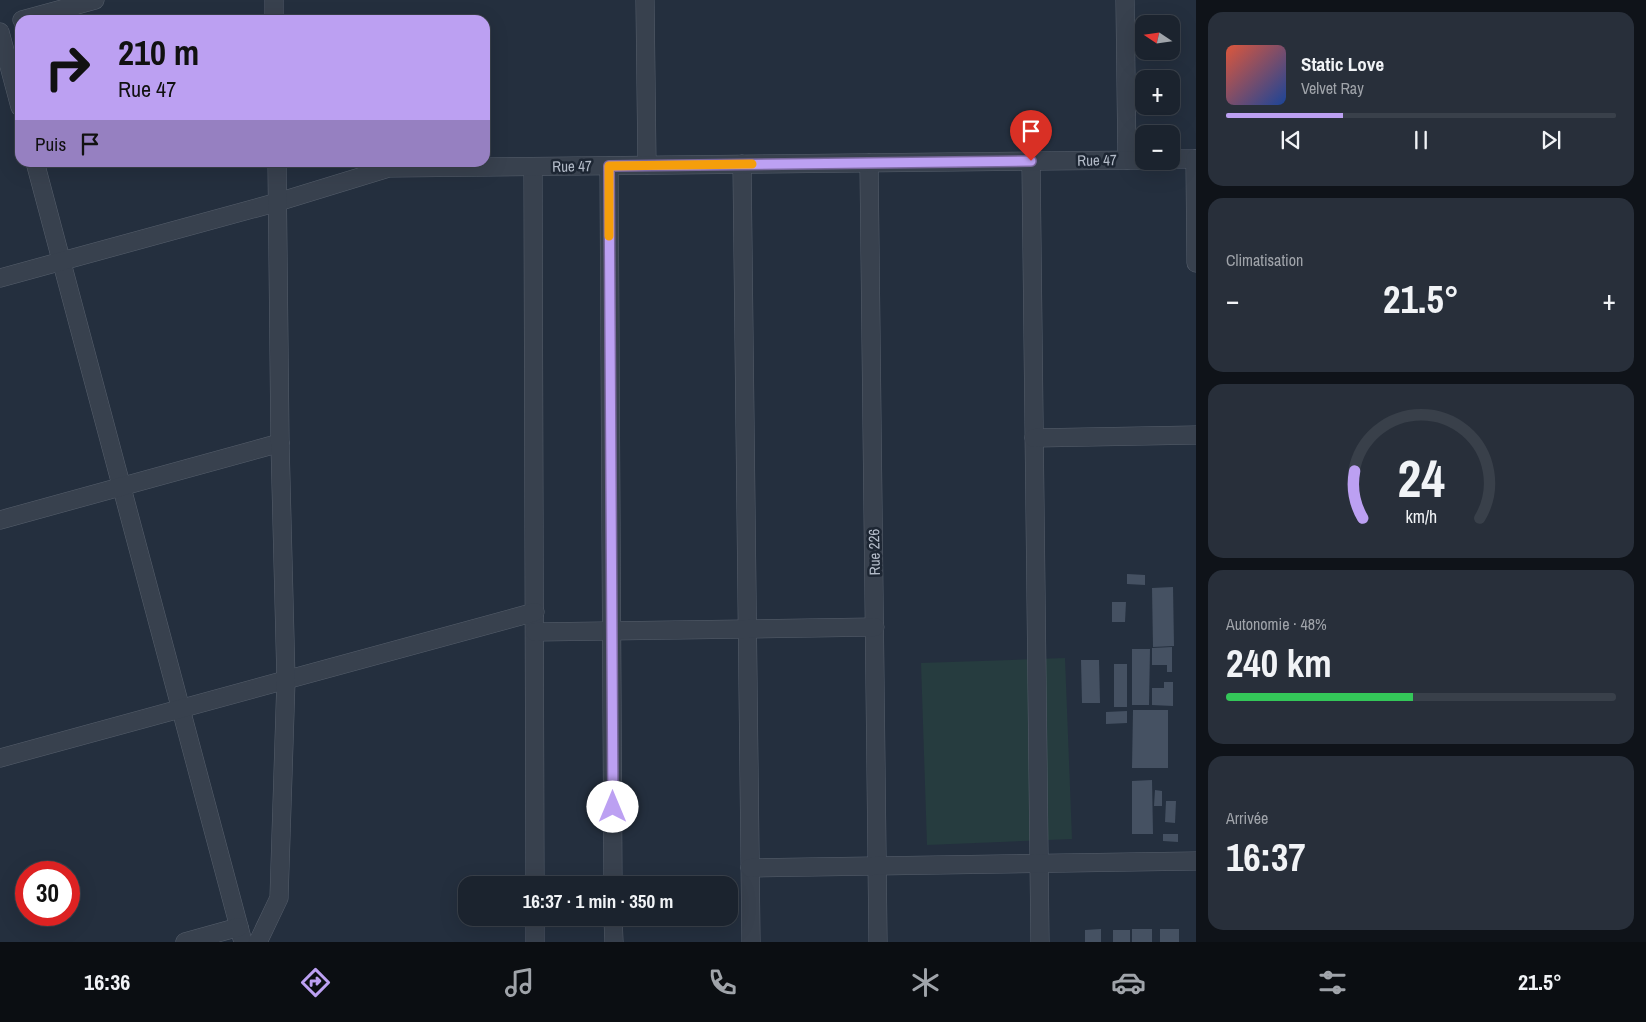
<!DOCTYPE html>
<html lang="fr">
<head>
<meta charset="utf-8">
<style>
	:root { --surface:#1b232e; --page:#282f3a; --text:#f1f3f6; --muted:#a0a4aa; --line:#39404a; --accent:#bca0f2 }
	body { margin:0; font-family:"Archivo Narrow",sans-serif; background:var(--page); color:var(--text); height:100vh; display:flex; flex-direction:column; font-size:19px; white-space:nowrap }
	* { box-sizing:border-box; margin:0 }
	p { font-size:16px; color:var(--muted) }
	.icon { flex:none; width:28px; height:28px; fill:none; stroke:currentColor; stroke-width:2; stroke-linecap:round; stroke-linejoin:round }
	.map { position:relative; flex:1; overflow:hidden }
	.details { display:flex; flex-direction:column; gap:12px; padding:12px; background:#0f1319; width:450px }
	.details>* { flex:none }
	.guide { position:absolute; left:15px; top:15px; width:475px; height:152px; border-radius:15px; box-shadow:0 5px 20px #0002,0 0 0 1px var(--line); background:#bca0f2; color:#111; overflow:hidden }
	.needle { width:32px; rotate:283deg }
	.tools { position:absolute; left:1135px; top:15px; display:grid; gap:10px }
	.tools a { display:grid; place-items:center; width:45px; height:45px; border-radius:10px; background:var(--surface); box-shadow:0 5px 20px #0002,0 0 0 1px var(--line); font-size:25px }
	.speed { position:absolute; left:15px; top:861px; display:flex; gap:10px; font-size:25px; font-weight:700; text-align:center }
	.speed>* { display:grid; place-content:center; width:65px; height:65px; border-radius:50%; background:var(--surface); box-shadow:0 5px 20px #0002,0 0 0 1px var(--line); line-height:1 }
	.speed .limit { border:8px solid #d22; background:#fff; color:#111 }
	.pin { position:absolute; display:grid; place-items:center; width:42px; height:42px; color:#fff; margin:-51px -21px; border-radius:50% 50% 50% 0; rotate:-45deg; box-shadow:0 0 5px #0007 }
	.pin .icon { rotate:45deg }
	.me { position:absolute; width:55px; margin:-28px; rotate:0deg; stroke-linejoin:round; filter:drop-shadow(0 0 4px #0008) }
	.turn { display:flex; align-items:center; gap:18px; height:105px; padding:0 20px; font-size:22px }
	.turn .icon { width:65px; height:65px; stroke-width:2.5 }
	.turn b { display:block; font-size:35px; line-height:42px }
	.then { display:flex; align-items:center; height:48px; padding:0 20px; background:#0003; gap:10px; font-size:19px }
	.big { font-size:38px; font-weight:700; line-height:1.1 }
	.details .card { flex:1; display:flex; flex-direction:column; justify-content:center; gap:8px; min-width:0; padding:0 18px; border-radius:15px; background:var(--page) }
	.details .dial { align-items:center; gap:0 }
	.dial svg { height:130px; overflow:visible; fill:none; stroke:var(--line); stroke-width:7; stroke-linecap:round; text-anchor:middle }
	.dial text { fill:var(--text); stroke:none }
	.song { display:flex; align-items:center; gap:15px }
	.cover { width:60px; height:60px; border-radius:8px; background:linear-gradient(135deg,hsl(10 70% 55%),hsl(220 70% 35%)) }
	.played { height:5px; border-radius:2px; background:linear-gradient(90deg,var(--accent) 30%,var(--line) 30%) }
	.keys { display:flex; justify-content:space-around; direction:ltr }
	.heat { display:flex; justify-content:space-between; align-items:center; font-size:28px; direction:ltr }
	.charge { height:8px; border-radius:4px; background:linear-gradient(90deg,#34c759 48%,var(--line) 0) }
	.trip { position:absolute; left:458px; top:876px; width:280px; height:50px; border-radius:15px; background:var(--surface); box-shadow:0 5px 20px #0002,0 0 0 1px var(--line); font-weight:700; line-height:50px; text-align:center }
	.menu { display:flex; height:80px; justify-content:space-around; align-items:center; background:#0b0e12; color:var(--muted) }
	.menu .icon { width:35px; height:35px }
	.menu .selected { color:var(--accent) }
	.menu b { font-size:22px; color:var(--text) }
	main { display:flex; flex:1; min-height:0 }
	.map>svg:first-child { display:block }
	.green { fill:#263c3f }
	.building { fill:#455162 }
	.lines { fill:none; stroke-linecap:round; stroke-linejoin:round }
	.minor-casing { stroke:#565f6c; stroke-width:19 }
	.minor { stroke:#38414e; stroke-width:18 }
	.route-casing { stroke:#7a689d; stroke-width:12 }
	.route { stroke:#bca0f2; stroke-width:9 }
	.slow { stroke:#f59e0b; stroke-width:9 }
	.labels { text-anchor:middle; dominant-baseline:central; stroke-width:5; stroke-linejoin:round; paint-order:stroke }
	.street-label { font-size:15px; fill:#b4bcc9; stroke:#1d2633 }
</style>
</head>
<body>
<main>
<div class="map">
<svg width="1196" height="942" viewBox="0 0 1196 942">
	<rect width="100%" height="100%" fill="#242f3e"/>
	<path class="green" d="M1065 658 1072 839 927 845 921 663Z"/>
	<g class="building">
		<path d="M1127 574 1145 575V585L1127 584Z"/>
		<path d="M1173 587 1174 646 1153 647 1152 588Z"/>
		<path d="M1112 602H1126L1125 622H1112Z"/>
		<path d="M1172 647V672H1167V665H1152V648Z"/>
		<path d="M1132 649H1150L1149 705H1132Z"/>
		<path d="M1081 660H1099L1100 703H1082Z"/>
		<rect x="1114" y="664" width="13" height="43"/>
		<path d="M1164 682H1173V706L1152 705V688H1164Z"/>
		<path d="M1133 710H1168V768H1132Z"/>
		<path d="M1127 711V723L1106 724V712Z"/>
		<path d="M1152 780 1153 834H1132V781Z"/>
		<path d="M1155 790 1162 791V806H1154Z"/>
		<path d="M1166 801H1176L1175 823 1165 822Z"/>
		<path d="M1163 834H1178V842L1163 841Z"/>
		<path d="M1101 929V942H1085V930Z"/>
		<rect x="1132" y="929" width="20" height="13"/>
		<rect x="1160" y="929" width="19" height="13"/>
		<rect x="1113" y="930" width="17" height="12"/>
	</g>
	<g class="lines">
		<g class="minor-casing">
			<g id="minor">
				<path d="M274 0V20"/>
				<path d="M645 0 647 165"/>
				<path d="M1125 0 1127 160"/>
				<path d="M22 20 95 0"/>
				<path d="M0 32 20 107"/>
				<path d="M1171 159H1196"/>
				<path d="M1195 159 1196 263"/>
				<path d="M1031 161 1040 942"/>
				<path d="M35 162 243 942"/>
				<path d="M869 163 878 942"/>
				<path d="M742 164 751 942"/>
				<path d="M609 166 613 885"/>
				<path d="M533 167 535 885"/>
				<path d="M0 278 278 202 389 168 1144 160"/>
				<path d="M1034 438 1196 435"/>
				<path d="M0 520 280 443"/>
				<path d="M535 632 875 627"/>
				<path d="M0 758 535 612"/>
				<path d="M750 868 1196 861"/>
				<path d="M535 918V942"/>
				<path d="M613 918 614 942"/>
				<path d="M185 942 239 927"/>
				<path d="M258 942 279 898 286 680 280 443 277 162"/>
			</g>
		</g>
		<use href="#minor" class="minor"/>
	</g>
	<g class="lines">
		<g class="route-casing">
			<path id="route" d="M613 807 609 166 1031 161"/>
		</g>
		<use href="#route" class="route"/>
		<path class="slow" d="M609 236V166L752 164"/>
	</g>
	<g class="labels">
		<g class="street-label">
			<text transform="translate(1097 160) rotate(-1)">Rue 47</text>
			<text transform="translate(572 166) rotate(-1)">Rue 47</text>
			<text transform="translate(874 552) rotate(-91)">Rue 226</text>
		</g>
	</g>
</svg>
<div class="tools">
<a><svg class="needle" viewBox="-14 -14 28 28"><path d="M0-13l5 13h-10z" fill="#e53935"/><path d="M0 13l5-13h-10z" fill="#a0a4aa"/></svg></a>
<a>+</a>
<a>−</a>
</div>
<div class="speed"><div class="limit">30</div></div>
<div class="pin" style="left:1031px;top:161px;background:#d93025"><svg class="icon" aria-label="arrive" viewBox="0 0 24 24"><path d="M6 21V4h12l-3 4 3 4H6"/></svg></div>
<svg class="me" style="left:613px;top:807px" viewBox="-20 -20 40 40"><circle r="19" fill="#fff"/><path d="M0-13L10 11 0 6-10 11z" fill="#bca0f2"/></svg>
<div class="trip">16:37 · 1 min · 350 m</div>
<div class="guide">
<div class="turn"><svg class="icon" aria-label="right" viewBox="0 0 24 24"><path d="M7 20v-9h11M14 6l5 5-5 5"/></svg><div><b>210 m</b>Rue 47</div></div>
<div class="then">Puis<svg class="icon" aria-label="arrive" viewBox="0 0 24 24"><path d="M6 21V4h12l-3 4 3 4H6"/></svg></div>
</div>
</div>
<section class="details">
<div class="card">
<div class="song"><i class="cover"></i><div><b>Static Love</b><p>Velvet Ray</p></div></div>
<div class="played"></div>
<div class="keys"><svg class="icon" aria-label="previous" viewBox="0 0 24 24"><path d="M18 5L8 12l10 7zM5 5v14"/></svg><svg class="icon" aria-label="pause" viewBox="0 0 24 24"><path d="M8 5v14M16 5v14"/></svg><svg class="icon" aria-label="next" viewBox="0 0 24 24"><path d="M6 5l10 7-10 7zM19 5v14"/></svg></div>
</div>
<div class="card"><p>Climatisation</p>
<div class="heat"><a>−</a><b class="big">21.5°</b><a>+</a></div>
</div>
<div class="card dial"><svg viewBox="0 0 100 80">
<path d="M14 69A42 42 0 1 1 86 69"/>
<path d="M14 69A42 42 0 0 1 9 40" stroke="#bca0f2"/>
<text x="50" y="56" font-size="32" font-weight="700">24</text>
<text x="50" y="72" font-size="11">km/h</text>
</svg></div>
<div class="card"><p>Autonomie · 48%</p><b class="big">240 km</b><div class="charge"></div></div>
<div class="card"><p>Arrivée</p><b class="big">16:37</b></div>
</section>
</main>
<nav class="menu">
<b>16:36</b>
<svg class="icon selected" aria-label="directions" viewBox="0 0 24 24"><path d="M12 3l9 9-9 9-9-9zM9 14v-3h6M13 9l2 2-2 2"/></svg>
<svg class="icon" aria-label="music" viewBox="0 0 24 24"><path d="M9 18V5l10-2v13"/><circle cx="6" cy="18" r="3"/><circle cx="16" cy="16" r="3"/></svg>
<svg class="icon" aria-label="phone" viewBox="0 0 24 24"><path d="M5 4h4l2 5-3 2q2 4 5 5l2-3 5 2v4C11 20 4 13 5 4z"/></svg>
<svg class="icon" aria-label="climate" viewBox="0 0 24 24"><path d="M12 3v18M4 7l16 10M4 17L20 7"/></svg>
<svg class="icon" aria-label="car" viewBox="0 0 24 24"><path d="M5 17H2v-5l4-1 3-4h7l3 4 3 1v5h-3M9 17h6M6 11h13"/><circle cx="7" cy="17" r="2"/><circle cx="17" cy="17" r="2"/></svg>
<svg class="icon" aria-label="filters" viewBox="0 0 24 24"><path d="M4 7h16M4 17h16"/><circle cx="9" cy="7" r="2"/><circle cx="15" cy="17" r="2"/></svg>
<b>21.5°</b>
</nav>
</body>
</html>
